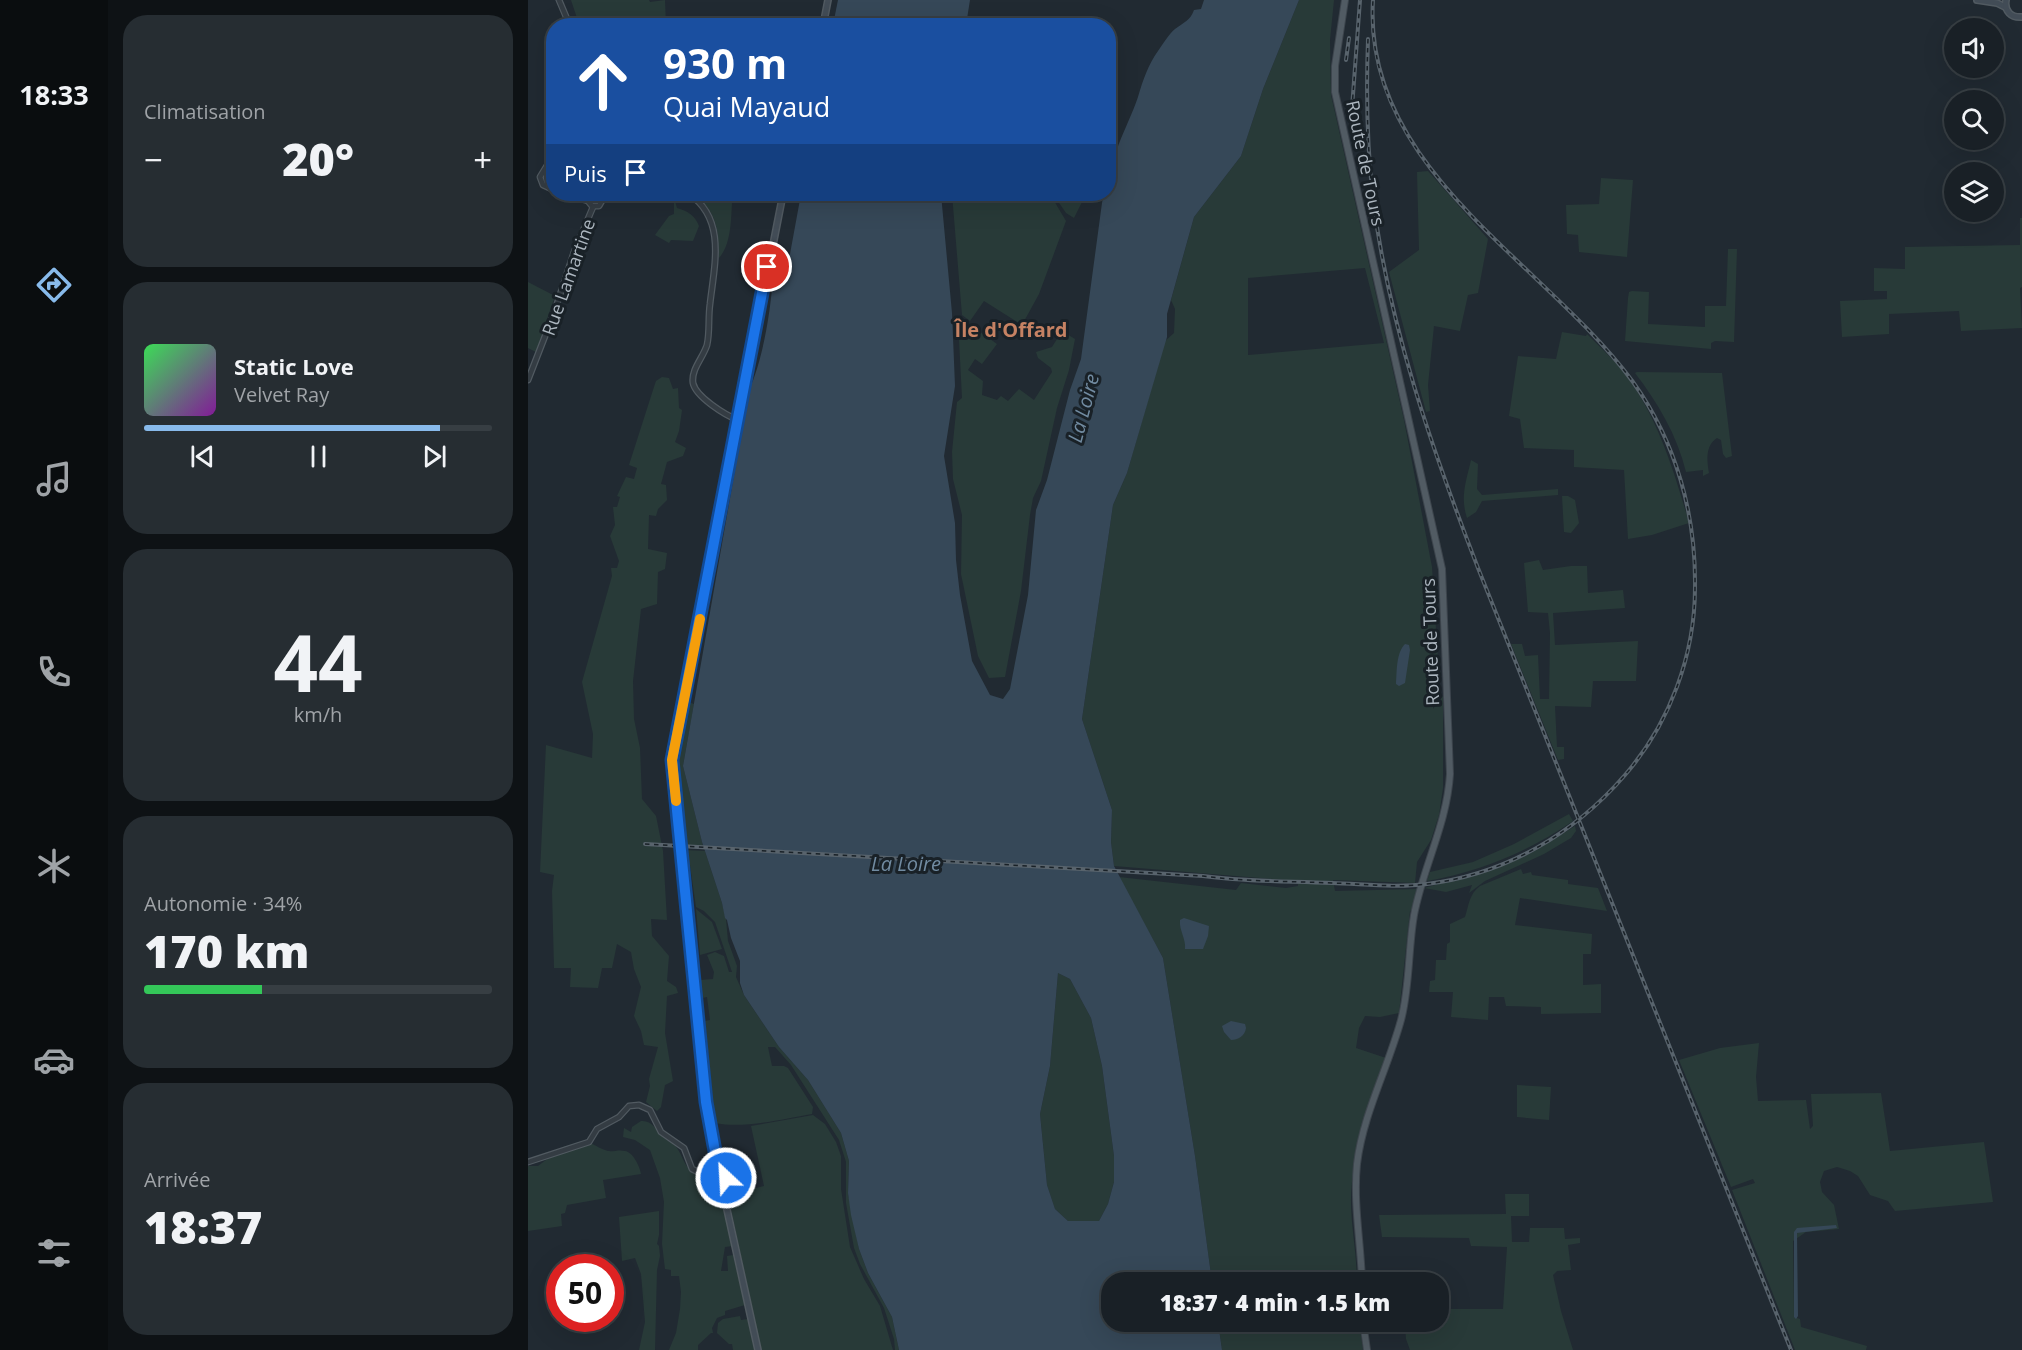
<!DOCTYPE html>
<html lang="fr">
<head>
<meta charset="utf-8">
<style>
	:root { --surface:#192026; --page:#262d32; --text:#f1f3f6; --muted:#9fa3a7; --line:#373e43; --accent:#88baeb }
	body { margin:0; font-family:"Open Sans",sans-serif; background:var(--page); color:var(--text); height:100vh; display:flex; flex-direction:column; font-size:22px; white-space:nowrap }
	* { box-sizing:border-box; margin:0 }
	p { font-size:20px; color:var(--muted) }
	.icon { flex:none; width:33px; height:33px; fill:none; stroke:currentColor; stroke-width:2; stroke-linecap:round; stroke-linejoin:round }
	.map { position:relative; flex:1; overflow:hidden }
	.details { display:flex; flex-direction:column; gap:15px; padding:15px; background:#0e1215; width:420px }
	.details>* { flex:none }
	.top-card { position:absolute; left:18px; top:18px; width:570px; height:183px; border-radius:24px; box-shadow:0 6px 24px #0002,0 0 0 2px var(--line); background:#1a4fa0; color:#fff; overflow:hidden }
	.controls { position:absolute; left:1416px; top:18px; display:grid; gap:12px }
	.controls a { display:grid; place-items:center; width:60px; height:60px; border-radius:50%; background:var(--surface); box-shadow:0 6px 24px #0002,0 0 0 2px var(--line); font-size:30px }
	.speed { position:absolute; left:18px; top:1254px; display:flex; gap:12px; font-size:30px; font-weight:700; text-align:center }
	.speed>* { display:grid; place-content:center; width:78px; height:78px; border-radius:50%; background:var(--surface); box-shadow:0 6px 24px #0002,0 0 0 2px var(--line); line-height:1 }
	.speed .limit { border:9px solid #d22; background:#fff; color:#111 }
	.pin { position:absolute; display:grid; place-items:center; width:51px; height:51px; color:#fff; margin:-26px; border:3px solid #fff; border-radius:50%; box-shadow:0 2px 6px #0007 }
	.me { position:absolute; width:66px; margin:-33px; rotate:335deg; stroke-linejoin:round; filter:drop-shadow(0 0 4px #0008) }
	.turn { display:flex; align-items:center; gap:21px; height:126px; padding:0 18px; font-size:27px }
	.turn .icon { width:78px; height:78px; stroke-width:2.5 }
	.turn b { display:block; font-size:42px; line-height:51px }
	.then { display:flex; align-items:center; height:57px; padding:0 18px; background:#0003; gap:12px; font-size:22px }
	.big { font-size:45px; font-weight:800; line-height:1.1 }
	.details .card { flex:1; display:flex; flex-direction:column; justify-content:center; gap:9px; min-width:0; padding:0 21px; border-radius:24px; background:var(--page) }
	.details .dial { align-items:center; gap:0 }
	.dial b { font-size:78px; line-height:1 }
	.song { display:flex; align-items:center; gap:18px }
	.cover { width:72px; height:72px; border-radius:9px; background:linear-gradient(135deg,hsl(130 70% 55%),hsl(290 70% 35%)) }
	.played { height:6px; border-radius:3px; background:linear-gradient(90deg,var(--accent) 85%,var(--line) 85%) }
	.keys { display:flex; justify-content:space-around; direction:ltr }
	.heat { display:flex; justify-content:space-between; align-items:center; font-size:33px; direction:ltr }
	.charge { height:9px; border-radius:4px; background:linear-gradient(90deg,#34c759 34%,var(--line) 0) }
	.trip { position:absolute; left:573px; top:1272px; width:348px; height:60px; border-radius:24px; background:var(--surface); box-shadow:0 6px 24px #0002,0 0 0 2px var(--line); font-weight:800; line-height:60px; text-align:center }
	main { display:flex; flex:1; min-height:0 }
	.tab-bar { display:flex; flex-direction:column; width:108px; justify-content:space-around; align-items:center; background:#0a0d0f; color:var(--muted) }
	.tab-bar .icon { width:42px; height:42px }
	.tab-bar .current { color:var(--accent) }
	.tab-bar b { font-size:27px; color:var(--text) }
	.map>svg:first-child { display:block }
	.green { fill:#283a38; fill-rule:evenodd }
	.water { fill:#364858; fill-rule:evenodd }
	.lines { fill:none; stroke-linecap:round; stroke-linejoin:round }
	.tertiary-casing { stroke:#515a61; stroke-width:7 }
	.secondary-casing { stroke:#515a61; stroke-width:8 }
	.primary-casing { stroke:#3d454d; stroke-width:8 }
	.tertiary { stroke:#343c43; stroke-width:4.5 }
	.secondary { stroke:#424c56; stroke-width:5 }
	.primary { stroke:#515b63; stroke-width:6 }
	.rail-casing { stroke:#58636c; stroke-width:4 }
	.rail { stroke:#192127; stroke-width:1.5; stroke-dasharray:4.5; stroke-linecap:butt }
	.route-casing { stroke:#114b97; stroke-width:15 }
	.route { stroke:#1a73e8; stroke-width:10 }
	.slow { stroke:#f59e0b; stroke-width:10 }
	.labels { text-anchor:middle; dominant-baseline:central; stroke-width:6; stroke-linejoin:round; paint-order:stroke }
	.street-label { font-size:18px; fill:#adb7c0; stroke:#192127 }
	.neighbourhood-label { font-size:20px; font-weight:bold; fill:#c68263; stroke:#192127 }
	.water-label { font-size:20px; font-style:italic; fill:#718ba1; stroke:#192127 }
</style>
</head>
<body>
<main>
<nav class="tab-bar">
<b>18:33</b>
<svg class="icon current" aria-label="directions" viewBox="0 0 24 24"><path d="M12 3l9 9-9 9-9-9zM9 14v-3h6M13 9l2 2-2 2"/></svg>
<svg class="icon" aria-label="music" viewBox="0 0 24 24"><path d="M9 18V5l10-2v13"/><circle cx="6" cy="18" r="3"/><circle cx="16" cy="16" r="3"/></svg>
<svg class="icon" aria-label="phone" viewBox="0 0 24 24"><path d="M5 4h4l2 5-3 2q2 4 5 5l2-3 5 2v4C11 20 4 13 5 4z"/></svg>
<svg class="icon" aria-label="climate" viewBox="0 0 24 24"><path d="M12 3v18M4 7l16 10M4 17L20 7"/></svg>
<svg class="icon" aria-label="car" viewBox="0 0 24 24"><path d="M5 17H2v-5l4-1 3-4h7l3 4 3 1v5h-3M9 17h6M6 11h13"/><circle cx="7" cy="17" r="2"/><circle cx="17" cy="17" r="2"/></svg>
<svg class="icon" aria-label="filters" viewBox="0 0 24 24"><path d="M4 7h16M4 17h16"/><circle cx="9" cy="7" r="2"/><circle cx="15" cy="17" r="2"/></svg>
</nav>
<section class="details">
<div class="card"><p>Climatisation</p>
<div class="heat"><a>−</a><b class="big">20°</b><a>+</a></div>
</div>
<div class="card">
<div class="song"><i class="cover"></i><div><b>Static Love</b><p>Velvet Ray</p></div></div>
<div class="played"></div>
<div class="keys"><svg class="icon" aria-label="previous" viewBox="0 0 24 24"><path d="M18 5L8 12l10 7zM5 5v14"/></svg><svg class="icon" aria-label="pause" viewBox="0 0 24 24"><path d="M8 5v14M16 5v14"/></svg><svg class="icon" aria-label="next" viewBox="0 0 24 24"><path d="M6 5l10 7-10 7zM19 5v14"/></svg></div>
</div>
<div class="card dial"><b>44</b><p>km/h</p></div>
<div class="card"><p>Autonomie · 34%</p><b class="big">170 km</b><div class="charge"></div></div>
<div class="card"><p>Arrivée</p><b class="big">18:37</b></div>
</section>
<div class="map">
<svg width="1494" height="1350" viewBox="0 0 1494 1350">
	<rect width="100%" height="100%" fill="#212a32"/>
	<g class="green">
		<path d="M43 0H121L122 2 137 0 138 25H45L50 21Z"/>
		<path d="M771 0H806L802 40 803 95 876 420 904 567 910 660 906 681 905 709 915 696V788L911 815 903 840 889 862 887 883 805 880 807 891 889 889 885 910 882 911 871 1013 852 1017 837 1016 831 1028 828 1048 858 1058C845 1099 829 1140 824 1182 820 1215 829 1249 829 1282H684L667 1156 635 958 591 877 708 890 713 883 758 888 770 886V881L586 866 583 842 584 810 554 719 585 505 599 473 637 341 646 333 647 309 643 300 666 217 713 156 735 89ZM837 268 856 343 720 355V278Z"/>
		<path d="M900 171 960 239 950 293 940 295 932 331 906 326 900 385 902 411 898 412 861 272 891 250 889 172Z"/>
		<path d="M1073 178 1105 180 1099 257 1051 252 1050 235 1039 234 1038 205 1071 204Z"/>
		<path d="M167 194H196V202L204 203C203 220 203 245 191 258 190 228 190 215 167 194Z"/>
		<path d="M424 194H522L538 221 511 294 494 325 456 301 442 321 434 315Z"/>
		<path d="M525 194H551L555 200 546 218 538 213Z"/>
		<path d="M146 197 149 208C159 211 167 215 171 226L165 241 143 240 141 243 127 235 141 216 146 214Z"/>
		<path d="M1492 218H1494V287L1492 288 1494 328 1433 331 1431 311 1361 314V334L1314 337 1312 301 1359 299V291H1346V268L1377 269V247L1492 245Z"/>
		<path d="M1200 249H1209L1206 342 1187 341 1183 343V349L1097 341 1100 298 1101 292 1104 291 1121 292 1120 324 1177 327V306H1198Z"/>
		<path d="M0 282 27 296 8 352 0 348Z"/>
		<path d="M430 320 441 324 469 344 454 364 447 359 440 370 455 381 454 395 469 400 473 396 480 401 491 389 506 400 524 372 523 368 510 358 508 352 524 347 534 331 547 339 541 370 529 408 513 481 505 498 502 515 493 591 477 677 461 678 450 656 433 574 434 515 425 479 424 452 429 402 434 398Z"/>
		<path d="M1034 332 1058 336 1059 334C1071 346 1084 358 1095 371 1129 415 1146 470 1161 523L1124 535 1100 539 1096 470 1046 467V450L996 448 992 419 981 416 990 356 1028 359Z"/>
		<path d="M1109 372 1194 373 1204 456 1198 458 1195 454 1193 440 1189 438C1177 446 1179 460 1181 473L1175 476V470L1158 472C1149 435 1130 403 1107 373Z"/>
		<path d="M134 377 141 378 145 389 150 388 151 408 154 410 151 431 147 442 158 448 155 456 139 462 133 484 138 485 139 500 130 509 128 516 121 515 120 549 139 553 137 569 130 572 129 604 113 609 105 681 106 719 112 748 114 799 128 816 135 851 139 920 123 919 124 936 141 956 139 981 148 987 150 993 139 996 137 1033 145 1081 137 1085 133 1107 129 1111 118 1102 122 1086 121 1079 130 1047 116 1045 113 1031 106 1016 113 987 106 969 103 952 89 944 84 968H74L70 988 42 987 43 968H26L24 891 26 875 12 872 18 745 64 758 65 734 54 682 84 576 83 568H89L91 561 82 536 87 525 85 507H89L92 497 89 496 98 477 106 479 109 468 101 465 125 390 128 381Z"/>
		<path d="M943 460 950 464 949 489 954 495 1030 489V495L954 501 948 512 939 518C932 497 938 482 943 460Z"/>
		<path d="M1034 496H1040L1047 500 1051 523 1043 533 1036 532Z"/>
		<path d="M1011 560 1015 570 1043 566H1059L1060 593 1095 590 1097 608 1025 613 1027 645 1110 641 1108 681H1065L1063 707 1027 706 1029 747H1036V759L1030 760 983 644H994L997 656 1010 655 1012 699H1021L1022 633 1020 613 1000 612 996 563Z"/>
		<path d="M160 702 166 704 155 766 175 846 155 845 148 763Z"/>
		<path d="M1041 814 1045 821C1000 852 953 871 899 881L902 872 945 862 986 844Z"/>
		<path d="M1047 826 1048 831 1043 838 1016 854 957 881 941 893 944 885 918 892 896 888 970 868 1005 852Z"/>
		<path d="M156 850 177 851 194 903 198 919 200 941 209 966 208 977 216 995 251 1047 280 1080 313 1133 321 1161 320 1193 331 1249 340 1273 364 1317 371 1350H367L366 1339 356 1308 332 1264 326 1248 318 1203V1162L311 1140 263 1065 247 1047H240L244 1066H256L260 1068 285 1107 284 1114C255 1119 216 1129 187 1123L177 1021 182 1020 179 997 174 998 172 980 185 979 186 972 179 955 187 952 196 956 201 972H204L187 922 176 911 168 907 162 865 158 862Z"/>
		<path d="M993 869 995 874 1003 872 1004 875 1040 880V884L1070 888 1079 911 992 898 987 925 1064 934 1063 954H1055V985L1073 984V1013L1013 1014V1007L978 1006 976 997H961L960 1020 923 1017 925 992H901L902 981 907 980 908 960H918L919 944 922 942V924L937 917C941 905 941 894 952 886Z"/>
		<path d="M168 909 184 922 194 949 172 955Z"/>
		<path d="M530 973 542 979 563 1018 574 1066 586 1156V1182L580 1204 571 1221H540L527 1209 519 1185 512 1114 522 1066Z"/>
		<path d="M1231 1043 1228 1077 1230 1101 1278 1100 1282 1129 1285 1126 1283 1094 1353 1093 1362 1151 1456 1142 1465 1202 1367 1211 1360 1201 1342 1195 1330 1176 1322 1171 1309 1167 1296 1171 1292 1182 1294 1192 1306 1205 1311 1229 1278 1232 1265 1241 1266 1317 1272 1319 1273 1327 1339 1346 1338 1350H1267L1204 1190 1227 1183 1225 1179 1203 1187 1151 1060 1192 1048Z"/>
		<path d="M989 1085 1023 1087 1021 1120 989 1117Z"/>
		<path d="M285 1115 297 1124 308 1142 313 1156V1189L322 1247 336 1279 352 1306 365 1350H233L198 1186 209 1185 211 1192 236 1186 223 1126Z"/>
		<path d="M113 1121C124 1120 128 1130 135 1137 139 1141 146 1143 149 1148 155 1157 156 1165 164 1172 172 1180 184 1181 191 1191 200 1206 201 1230 205 1246L197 1247 193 1271H200L199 1256 205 1255 217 1305 197 1311V1315L189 1318 184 1328 185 1333H183L170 1345V1350H141L148 1333 152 1309 153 1292 151 1276H143V1270L137 1269 134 1244 136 1202 132 1178 122 1150 107 1140 95 1137 96 1128 103 1132 104 1127Z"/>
		<path d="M54 1141C64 1142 68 1147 77 1150 83 1153 90 1149 97 1151 105 1152 112 1167 113 1174L75 1180 78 1198 39 1205 37 1213 33 1214 34 1226 0 1231V1166H10L35 1147Z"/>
		<path d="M977 1194H1001V1216H983L984 1242H1001L1002 1228H1036L1037 1239 1052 1238V1243L1040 1245 1043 1270 1029 1271 1025 1275 1033 1311 1045 1350H882L878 1339 877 1325 872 1324V1322H910L911 1309H975L979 1247 943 1246 941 1238 854 1237 851 1215 978 1214Z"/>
		<path d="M131 1211V1235L129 1244 131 1246 132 1256 129 1270 127 1350H111L117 1322 113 1274 107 1258 94 1261 91 1217Z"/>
		<path d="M212 1316 213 1320 220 1319 226 1350H205L204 1344H201L189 1333 190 1323 195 1319Z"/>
		<path d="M690 1322H831L835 1350H694Z"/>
	</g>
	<g class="water">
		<path d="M310 0H442L438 25H305Z"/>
		<path d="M676 0H771L735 89 713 156 666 217 639 314V337L599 473 585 505 554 719 584 810 583 842 586 866 635 958 667 1156 684 1282H584V1322H690L694 1350H371L364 1317 340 1273 331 1249 323 1215 320 1193 321 1161 313 1133 280 1080 251 1047 216 995 212 983V961L203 938 199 920 197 918 194 903 174 842 155 766 221 390C235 360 243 309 245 276L251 277 252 262 262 254 273 194H413L424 313 427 386 416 456 427 523 428 560 432 595 444 661 462 695 475 699 482 689 500 595 508 510 519 480 542 390 553 359 574 203 576 194H580C580 158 599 129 610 97 615 80 620 65 630 51 635 44 641 34 647 29 656 22 662 21 666 10L673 9ZM530 973 542 979 563 1018 574 1066 586 1156V1182L580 1204 571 1221H540L527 1209 519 1185 512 1114 522 1066Z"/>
		<path d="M877 644 881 645 882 650 877 683 871 686 868 684C869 671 868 653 877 644Z"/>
		<path d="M656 918 681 926 680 936 675 949H657C658 938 651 931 652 920Z"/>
		<path d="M703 1021 717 1024 718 1028C717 1036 710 1040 703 1040L696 1032 694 1026Z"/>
		<path d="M1308 1225 1309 1228 1269 1233 1270 1316 1268 1319 1266 1317V1232L1269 1228Z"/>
	</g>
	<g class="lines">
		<g class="tertiary-casing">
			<g id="tertiary">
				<path d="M31 0 42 26"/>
				<path d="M26 154 12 177 15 185 26 190"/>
				<path d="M35 194 60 201"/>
				<path d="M161 194C199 219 186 267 182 304 180 318 182 332 179 345 175 358 163 369 165 383 168 397 197 415 210 420"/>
				<path d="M60 201 64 206H71L75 199 71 194"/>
				<path d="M0 380 26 313 46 252 65 207"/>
				<path d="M0 1162 61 1142 69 1129 91 1117 101 1106 111 1105 122 1110 133 1132 156 1148 164 1169 184 1179"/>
			</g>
		</g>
		<g class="secondary-casing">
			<g id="secondary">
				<path d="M1449 0 1469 3 1477 7"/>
				<path d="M1478 0C1476 11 1483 18 1494 17"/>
				<path d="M295 26 300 0"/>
				<circle cx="191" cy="1178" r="7"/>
				<path d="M192 1171 181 1129 175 1080 144 760 255 194"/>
				<path d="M195 1184 196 1196 230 1350"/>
			</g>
		</g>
		<g class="primary-casing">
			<g id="primary">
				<path d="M817 0 807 66V92L914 569 922 774C919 824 895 867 886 915 880 950 882 986 873 1020 860 1068 835 1114 829 1164 825 1204 833 1243 834 1282"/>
				<path d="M835 1322 839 1350"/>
			</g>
		</g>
		<use href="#tertiary" class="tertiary"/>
		<use href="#secondary" class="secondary"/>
		<use href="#primary" class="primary"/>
		<g class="rail-casing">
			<g id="rail">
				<path d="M840 39C838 92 839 146 845 199 861 326 904 449 950 568L1263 1350"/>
				<path d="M818 60 821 38"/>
				<path d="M824 108 832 0"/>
				<path d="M117 844 675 876C718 882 761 881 804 883 836 884 867 888 899 884 978 874 1046 834 1097 775 1142 723 1167 655 1167 587 1168 514 1148 442 1105 382 1017 262 834 170 845 0"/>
			</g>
		</g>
		<use href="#rail" class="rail"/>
	</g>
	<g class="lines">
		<g class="route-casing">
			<path id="route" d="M198 1178 189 1162 178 1102 144 760 239 267"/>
		</g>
		<use href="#route" class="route"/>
		<path class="slow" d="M148 801 144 760 172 619"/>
	</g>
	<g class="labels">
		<g class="street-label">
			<text transform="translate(838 163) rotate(78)">Route de Tours</text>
			<text transform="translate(40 277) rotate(-70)">Rue Lamartine</text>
			<text transform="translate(902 642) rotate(-92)">Route de Tours</text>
		</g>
		<g class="neighbourhood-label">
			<text x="483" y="329">Île d'Offard</text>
		</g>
		<g class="water-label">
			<text transform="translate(555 408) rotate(-75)">La Loire</text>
			<text x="378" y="863">La Loire</text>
		</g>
	</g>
</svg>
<div class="controls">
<a><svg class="icon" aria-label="sound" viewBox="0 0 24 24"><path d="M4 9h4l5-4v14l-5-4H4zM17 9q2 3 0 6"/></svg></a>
<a><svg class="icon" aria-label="search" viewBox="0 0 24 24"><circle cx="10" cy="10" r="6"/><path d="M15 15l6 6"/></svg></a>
<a><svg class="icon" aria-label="layers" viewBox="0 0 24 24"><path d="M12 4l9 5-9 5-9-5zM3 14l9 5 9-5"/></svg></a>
</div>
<div class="speed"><div class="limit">50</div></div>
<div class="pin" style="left:239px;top:267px;background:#d93025"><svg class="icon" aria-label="arrive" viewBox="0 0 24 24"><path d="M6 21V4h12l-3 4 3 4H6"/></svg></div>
<svg class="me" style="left:198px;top:1178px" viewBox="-20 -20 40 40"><circle r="17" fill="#1a73e8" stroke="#fff" stroke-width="3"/><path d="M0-11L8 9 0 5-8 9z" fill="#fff"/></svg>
<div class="trip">18:37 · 4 min · 1.5 km</div>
<div class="top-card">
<div class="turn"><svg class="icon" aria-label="ahead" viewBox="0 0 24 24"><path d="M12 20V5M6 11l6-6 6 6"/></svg><div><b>930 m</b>Quai Mayaud</div></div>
<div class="then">Puis<svg class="icon" aria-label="arrive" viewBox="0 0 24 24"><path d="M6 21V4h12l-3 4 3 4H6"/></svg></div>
</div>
</div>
</main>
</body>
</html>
